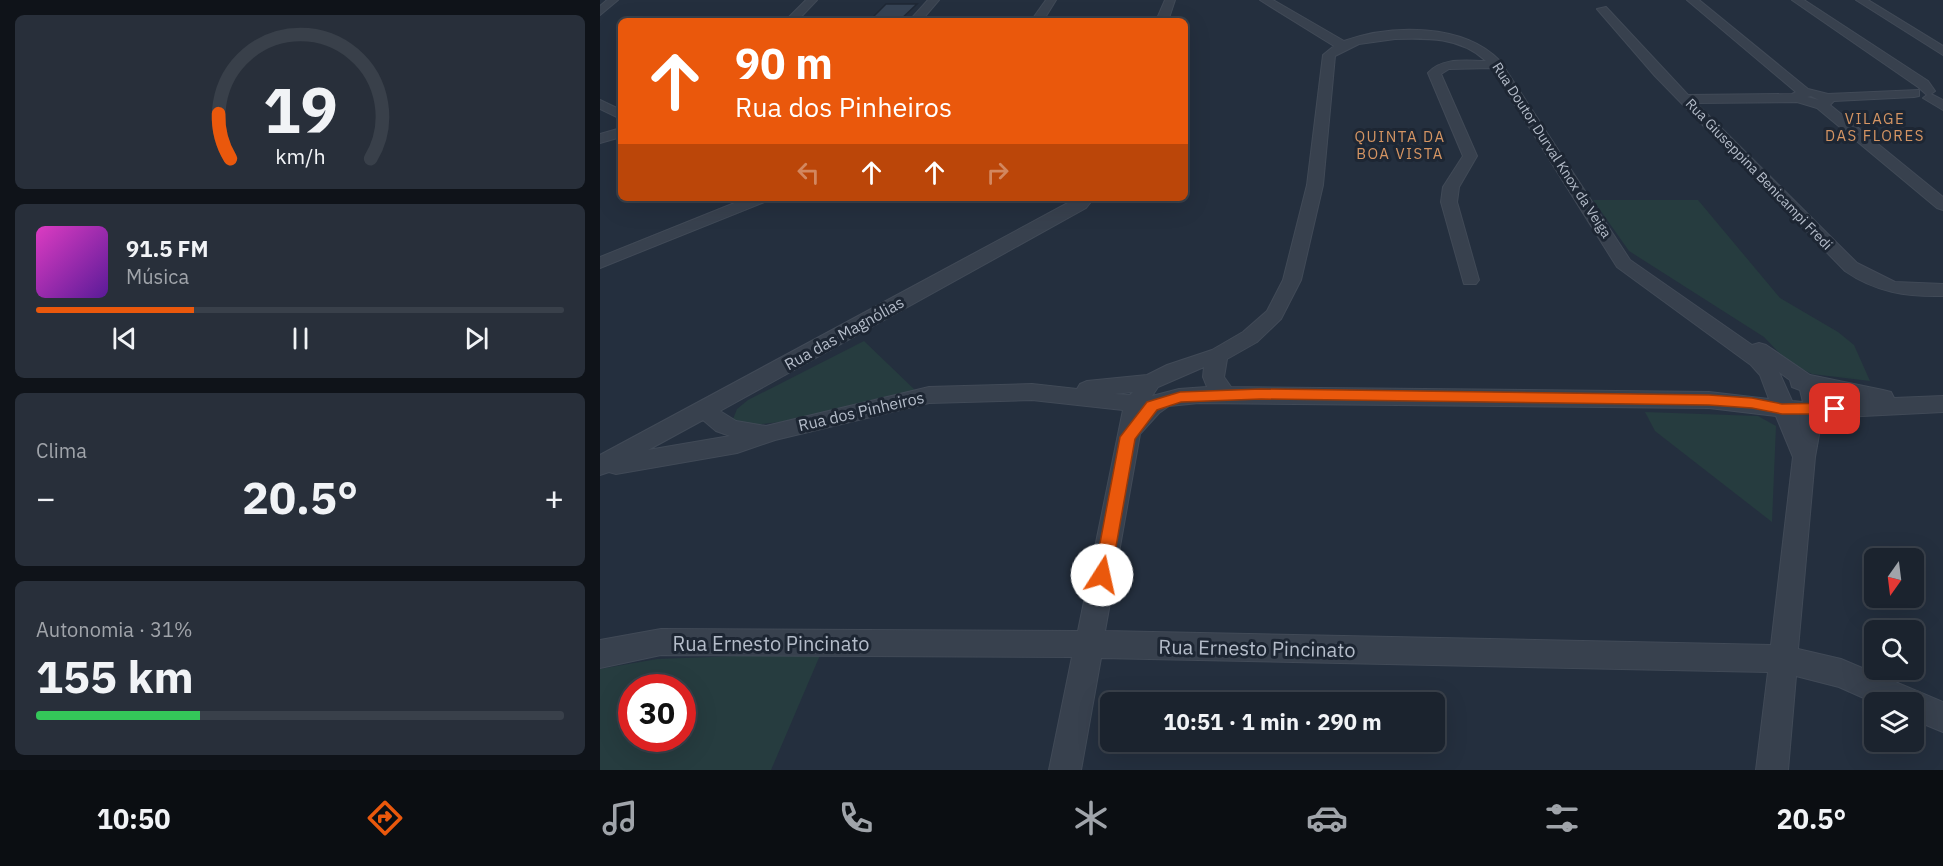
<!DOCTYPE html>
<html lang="pt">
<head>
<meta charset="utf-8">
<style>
	:root { --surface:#1b232e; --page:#282f3a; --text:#f1f3f6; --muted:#a0a4aa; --line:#39404a; --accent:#ea580c }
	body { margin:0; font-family:"IBM Plex Sans",sans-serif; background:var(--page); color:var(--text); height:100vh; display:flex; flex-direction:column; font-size:22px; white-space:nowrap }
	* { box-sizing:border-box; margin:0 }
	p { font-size:20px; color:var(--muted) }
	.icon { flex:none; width:33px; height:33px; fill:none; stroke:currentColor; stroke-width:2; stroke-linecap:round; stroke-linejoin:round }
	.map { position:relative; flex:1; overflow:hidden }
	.side { display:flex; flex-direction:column; gap:15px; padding:15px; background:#0f1319; width:600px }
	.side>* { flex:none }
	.hud { position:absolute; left:18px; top:18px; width:570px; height:183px; border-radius:9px; box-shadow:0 6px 24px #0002,0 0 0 2px var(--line); background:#ea580c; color:#fff; overflow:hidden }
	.needle { width:39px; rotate:194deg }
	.tools { position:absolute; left:1264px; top:548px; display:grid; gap:12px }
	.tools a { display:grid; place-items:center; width:60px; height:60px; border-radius:9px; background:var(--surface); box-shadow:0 6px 24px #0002,0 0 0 2px var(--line); font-size:30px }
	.speed { position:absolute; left:18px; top:674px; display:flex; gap:12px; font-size:30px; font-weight:700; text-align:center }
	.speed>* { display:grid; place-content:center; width:78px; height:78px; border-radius:50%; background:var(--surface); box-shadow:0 6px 24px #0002,0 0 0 2px var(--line); line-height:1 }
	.speed .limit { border:9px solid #d22; background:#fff; color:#111 }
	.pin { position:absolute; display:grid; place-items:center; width:51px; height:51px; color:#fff; margin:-26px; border-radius:12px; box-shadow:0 3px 9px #0006 }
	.me { position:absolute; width:66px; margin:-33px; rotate:10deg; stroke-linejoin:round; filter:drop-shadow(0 0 4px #0008) }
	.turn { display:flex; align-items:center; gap:21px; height:126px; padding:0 18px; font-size:27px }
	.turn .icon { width:78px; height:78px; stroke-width:2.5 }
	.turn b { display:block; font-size:42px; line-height:51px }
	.lanes { display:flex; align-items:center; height:57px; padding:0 18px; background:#0003; justify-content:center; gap:30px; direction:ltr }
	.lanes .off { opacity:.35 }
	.big { font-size:45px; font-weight:700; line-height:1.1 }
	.side .tile { flex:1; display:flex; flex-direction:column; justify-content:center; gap:9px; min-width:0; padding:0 21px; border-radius:9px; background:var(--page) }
	.side .dial { align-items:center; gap:0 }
	.dial svg { height:156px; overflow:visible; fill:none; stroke:var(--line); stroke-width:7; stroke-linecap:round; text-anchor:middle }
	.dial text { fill:var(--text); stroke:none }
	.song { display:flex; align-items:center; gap:18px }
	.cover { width:72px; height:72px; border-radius:9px; background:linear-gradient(135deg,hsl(310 70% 55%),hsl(270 70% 35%)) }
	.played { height:6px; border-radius:3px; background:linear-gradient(90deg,var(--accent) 30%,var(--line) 30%) }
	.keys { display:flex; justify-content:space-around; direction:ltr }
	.heat { display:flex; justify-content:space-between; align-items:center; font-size:33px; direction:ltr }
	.charge { height:9px; border-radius:4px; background:linear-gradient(90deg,#34c759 31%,var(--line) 0) }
	.trip { position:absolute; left:500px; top:692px; width:345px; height:60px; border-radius:9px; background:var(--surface); box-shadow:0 6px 24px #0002,0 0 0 2px var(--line); font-weight:700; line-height:60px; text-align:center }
	.dock { display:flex; height:96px; justify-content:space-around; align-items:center; background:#0b0e12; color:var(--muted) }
	.dock .icon { width:42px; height:42px }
	.dock .active { color:var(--accent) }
	.dock b { font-size:27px; color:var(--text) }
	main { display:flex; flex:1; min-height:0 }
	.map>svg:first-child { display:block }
	.green { fill:#263c3f; fill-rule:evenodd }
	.building { fill:#364354; stroke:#1f2835; stroke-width:1.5 }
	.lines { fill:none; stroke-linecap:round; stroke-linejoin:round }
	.minor-casing { stroke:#414a57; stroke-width:2 }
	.minor { fill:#38414e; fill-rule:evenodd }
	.route { fill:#ea580c; stroke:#983908; stroke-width:1.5 }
	.labels { text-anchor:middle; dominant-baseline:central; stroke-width:6; stroke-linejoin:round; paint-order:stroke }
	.far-street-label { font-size:14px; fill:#b4bcc9; stroke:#1d2633 }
	.far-neighbourhood-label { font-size:15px; letter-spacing:1.5px; fill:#d59563; stroke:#1d2633 }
	.street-label { font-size:16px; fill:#b4bcc9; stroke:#1d2633 }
	.near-street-label { font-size:20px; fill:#b4bcc9; stroke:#1d2633 }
</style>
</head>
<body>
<main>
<section class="side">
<div class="tile dial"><svg viewBox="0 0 100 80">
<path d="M14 69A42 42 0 1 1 86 69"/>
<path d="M14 69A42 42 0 0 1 8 46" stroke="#ea580c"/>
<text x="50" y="56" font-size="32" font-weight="700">19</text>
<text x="50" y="72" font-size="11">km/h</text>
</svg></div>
<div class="tile">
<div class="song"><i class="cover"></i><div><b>91.5 FM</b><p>Música</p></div></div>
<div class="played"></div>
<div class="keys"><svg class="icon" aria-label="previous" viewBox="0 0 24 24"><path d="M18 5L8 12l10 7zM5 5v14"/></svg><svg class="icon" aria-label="pause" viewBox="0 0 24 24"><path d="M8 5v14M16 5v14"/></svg><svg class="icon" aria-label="next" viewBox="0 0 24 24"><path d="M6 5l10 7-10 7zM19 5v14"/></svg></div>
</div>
<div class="tile"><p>Clima</p>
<div class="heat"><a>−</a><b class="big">20.5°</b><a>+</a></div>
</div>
<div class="tile"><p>Autonomia · 31%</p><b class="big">155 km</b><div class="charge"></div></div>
</section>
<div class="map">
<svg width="1343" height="770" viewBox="0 0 1343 770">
	<rect width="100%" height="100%" fill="#242f3e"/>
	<g class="green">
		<path d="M993 200H1098L1180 298 1238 332 1254 345 1270 381 1212 374 1188 362 1164 337 1029 251Z"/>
		<path d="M264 341 315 390 180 422 143 426 133 419 137 409 148 400Z"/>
		<path d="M1045 412 1158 416 1176 426 1172 522 1055 431Z"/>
		<path d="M221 653 171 770H0V669L57 659ZM32 687H82V738H32Z"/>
	</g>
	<path class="building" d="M286 4H317L299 21H269Z"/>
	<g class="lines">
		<g class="minor-casing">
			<g id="minor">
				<path d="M7 0H18L0 15V6Z"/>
				<path d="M206 0H217L197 21H185Z"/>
				<path d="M328 0H339L321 21H309Z"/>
				<path d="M446 0H456L443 21H431Z"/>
				<path d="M565 0H575L568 21H556Z"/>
				<path d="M660 0H673L744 41C791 24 864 23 900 61L1030 260 1152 345 1159 343 1166 345 1210 375 1283 390 1291 392 1294 398 1343 396V412L1222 418 1215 457 1198 649 1241 659 1343 702V732L1314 720V702L1275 703 1239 687 1196 676 1188 770H1156L1168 672 501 658 481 770H449L472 657 61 655 0 668V640L61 629 478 631 523 410 432 400 329 403 175 440 137 453 16 474 9 472 0 475V455L477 198H494L486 208 120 411 136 421 166 426 329 387 432 384 477 389 480 384 487 381 547 375 567 365 612 350 643 332 667 311 683 280 707 185 723 55 734 46ZM795 39C827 38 860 37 886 61 866 61 842 57 828 73L863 156 843 187 841 202 864 284H876L879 280 857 202 859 187 877 156 841 74 849 69 892 68 1017 267 1151 365 1160 375 1169 399 1109 392 631 387 624 377 627 359 657 342 681 319 701 280 723 185 735 56 759 44ZM604 367 603 377 607 387 579 389 552 396 558 387ZM1179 372 1190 380 1192 387 1200 390 1203 402 1192 401ZM1221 391 1258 400 1225 402ZM533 392 530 395 514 394ZM599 403 1109 408 1176 416 1193 457 1171 645 505 631 540 434 559 413 569 406ZM103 420 116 431 130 436 48 450Z"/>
				<path d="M1087 0H1099L1208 89 1228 94 1319 90V96L1314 97 1234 101 1230 105 1343 197V210L1337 208 1217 108 1197 102 1096 103 1257 263 1295 282 1343 284V296C1307 297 1275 292 1245 271L1055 76 997 9 1006 7 1088 95 1192 94 1196 92ZM1211 96 1219 100 1207 97Z"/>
				<path d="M1192 0H1204L1328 81 1335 91 1331 94 1343 100V110L1323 98 1327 95 1318 87Z"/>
				<path d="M1256 0H1268L1343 46V55Z"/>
				<path d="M0 100 21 110V119L0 109Z"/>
				<path d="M21 128V137L0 143V134Z"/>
				<path d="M147 198H169L167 201 0 268V257Z"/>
			</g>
		</g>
		<use href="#minor" class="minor"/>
	</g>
	<path class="route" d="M661 389 1109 395 1152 398 1182 404 1235 403 1242 409 1235 414H1182L1152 408 1109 405 661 399 581 402 557 410 535 439 511 575 508 580 502 583 496 580 494 575 520 437 547 402 580 392Z"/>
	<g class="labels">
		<g class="far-street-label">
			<text transform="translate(952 150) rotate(57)">Rua Doutor Durval Knox da Veiga</text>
			<text transform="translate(1159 174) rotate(46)">Rua Giuseppina Benicampi Fredi</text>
		</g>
		<g class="far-neighbourhood-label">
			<text x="1275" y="118">VILAGE<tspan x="1275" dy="17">DAS FLORES</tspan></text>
			<text x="800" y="136">QUINTA DA<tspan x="800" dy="17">BOA VISTA</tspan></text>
		</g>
		<g class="street-label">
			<text transform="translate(244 333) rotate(-29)">Rua das Magnólias</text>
			<text transform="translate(261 411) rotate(-13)">Rua dos Pinheiros</text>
		</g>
		<g class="near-street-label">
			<text x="171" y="643">Rua Ernesto Pincinato</text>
			<text transform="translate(657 648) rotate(1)">Rua Ernesto Pincinato</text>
		</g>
	</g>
</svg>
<div class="tools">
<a><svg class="needle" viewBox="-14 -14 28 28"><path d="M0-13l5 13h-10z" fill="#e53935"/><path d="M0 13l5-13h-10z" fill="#a0a4aa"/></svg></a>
<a><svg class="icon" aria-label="search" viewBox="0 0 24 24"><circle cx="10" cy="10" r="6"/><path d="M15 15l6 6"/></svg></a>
<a><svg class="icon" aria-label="layers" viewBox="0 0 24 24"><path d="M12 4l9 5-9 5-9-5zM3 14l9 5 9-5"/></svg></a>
</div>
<div class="speed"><div class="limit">30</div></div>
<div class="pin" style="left:1235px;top:409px;background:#d93025"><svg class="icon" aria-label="arrive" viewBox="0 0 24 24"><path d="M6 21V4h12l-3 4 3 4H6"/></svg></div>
<svg class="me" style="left:502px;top:575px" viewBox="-20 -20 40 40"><circle r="19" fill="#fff"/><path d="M0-13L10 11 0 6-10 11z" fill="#ea580c"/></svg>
<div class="trip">10:51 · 1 min · 290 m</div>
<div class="hud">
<div class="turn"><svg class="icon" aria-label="ahead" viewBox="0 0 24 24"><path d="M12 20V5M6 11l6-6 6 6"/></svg><div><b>90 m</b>Rua dos Pinheiros</div></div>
<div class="lanes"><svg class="icon off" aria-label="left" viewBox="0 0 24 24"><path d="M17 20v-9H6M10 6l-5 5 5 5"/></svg><svg class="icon" aria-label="ahead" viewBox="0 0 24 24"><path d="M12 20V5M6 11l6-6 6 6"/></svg><svg class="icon" aria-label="ahead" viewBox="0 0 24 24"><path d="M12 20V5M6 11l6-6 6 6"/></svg><svg class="icon off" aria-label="right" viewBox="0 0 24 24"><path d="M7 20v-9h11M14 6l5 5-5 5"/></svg></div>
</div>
</div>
</main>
<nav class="dock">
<b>10:50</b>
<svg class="icon active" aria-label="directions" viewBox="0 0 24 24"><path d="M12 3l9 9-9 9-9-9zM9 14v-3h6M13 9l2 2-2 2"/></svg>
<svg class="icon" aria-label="music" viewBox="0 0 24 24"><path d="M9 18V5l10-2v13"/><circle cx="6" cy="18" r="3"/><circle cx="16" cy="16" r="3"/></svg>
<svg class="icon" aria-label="phone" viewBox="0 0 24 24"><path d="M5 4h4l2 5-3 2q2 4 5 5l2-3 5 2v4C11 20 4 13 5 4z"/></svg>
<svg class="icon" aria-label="climate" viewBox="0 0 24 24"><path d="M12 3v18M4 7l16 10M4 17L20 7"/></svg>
<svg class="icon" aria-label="car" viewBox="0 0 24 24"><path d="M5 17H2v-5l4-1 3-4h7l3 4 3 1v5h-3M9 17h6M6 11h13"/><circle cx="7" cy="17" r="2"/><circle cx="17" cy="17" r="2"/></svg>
<svg class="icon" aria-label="filters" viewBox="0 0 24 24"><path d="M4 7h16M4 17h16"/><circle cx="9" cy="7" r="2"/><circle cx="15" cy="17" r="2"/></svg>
<b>20.5°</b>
</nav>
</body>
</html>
